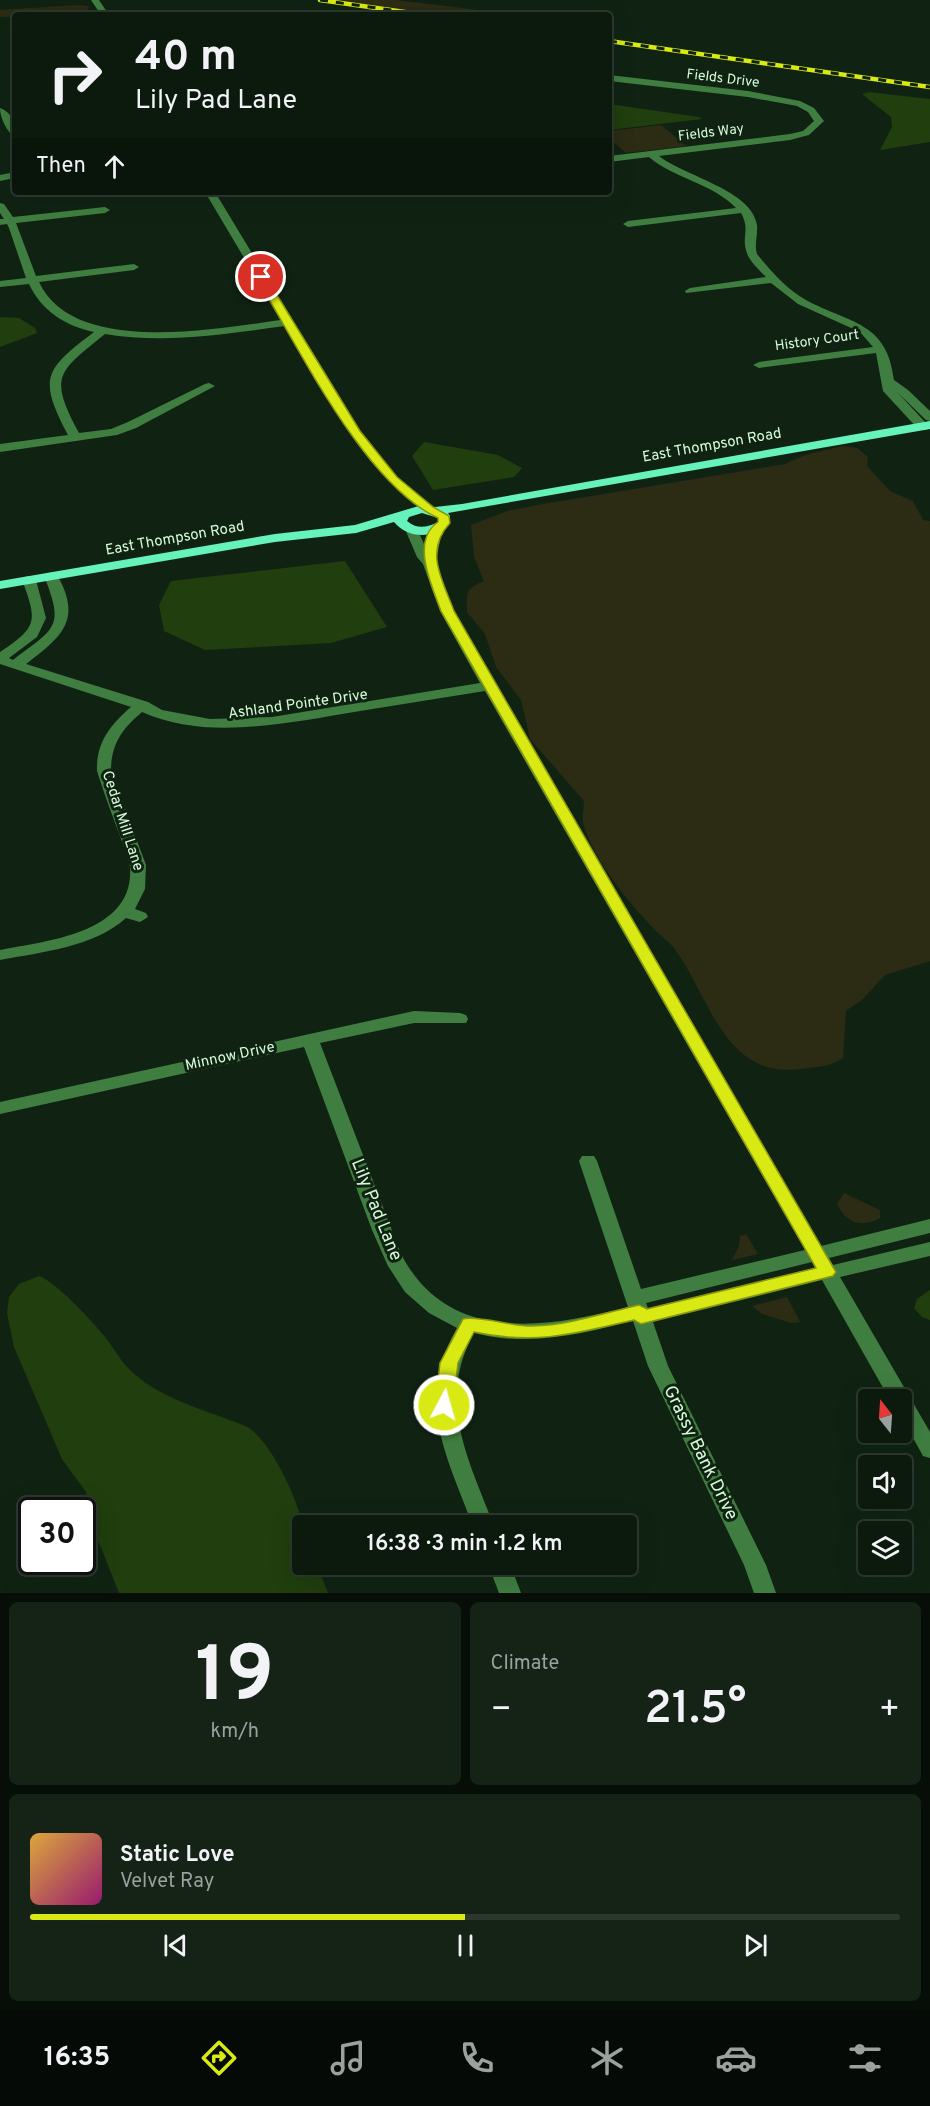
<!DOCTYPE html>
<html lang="en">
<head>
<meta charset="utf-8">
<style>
	:root { --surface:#0c1a0e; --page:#152317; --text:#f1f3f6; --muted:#9aa19e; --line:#2c382e; --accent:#d8e914 }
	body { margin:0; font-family:Overpass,sans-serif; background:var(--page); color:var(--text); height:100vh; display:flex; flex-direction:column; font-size:22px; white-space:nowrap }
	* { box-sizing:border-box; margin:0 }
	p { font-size:20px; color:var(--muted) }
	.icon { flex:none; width:33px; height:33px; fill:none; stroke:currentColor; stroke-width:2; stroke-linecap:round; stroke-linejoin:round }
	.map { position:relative; height:1593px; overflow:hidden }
	.details { display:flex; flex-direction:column; gap:9px; padding:9px; background:#070e08; flex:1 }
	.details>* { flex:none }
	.banner { position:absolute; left:12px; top:12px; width:600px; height:183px; border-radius:6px; box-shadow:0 6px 24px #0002,0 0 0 2px var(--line); background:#0c1a0e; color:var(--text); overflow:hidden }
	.needle { width:39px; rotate:343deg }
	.tools { position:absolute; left:858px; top:1389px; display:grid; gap:12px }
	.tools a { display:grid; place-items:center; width:54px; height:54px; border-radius:6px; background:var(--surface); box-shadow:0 6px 24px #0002,0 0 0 2px var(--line); font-size:30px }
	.speed { position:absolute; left:18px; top:1497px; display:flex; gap:12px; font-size:30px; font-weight:700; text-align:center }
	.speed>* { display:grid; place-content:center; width:78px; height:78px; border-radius:50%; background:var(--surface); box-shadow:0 6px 24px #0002,0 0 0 2px var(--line); line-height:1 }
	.speed .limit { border:3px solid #111; border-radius:9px; background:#fff; color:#111 }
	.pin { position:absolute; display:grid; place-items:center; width:51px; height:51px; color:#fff; margin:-26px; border:3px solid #fff; border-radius:50%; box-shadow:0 2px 6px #0007 }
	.me { position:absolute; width:66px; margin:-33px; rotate:6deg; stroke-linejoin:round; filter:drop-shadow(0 0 4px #0008) }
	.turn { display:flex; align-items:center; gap:21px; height:126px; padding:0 24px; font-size:27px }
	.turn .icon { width:78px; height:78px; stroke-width:2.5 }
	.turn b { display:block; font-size:42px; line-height:51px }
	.then { display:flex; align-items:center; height:57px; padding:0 24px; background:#0003; gap:12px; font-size:22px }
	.big { font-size:45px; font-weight:600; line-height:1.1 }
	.details .tile { flex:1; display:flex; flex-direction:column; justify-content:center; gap:9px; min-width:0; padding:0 21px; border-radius:9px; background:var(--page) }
	.details .dial { align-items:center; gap:0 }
	.dial b { font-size:78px; line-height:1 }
	.song { display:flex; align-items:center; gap:18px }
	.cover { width:72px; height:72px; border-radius:9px; background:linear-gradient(135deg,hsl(40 70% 55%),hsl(320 70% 35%)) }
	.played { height:6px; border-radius:3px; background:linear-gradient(90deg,var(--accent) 50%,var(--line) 50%) }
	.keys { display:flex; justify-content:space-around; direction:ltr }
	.heat { display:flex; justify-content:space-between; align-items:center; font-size:33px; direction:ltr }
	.details .tiles { flex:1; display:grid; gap:9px; grid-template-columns:1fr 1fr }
	.tile:last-child { grid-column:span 2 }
	.trip { position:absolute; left:292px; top:1515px; width:345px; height:60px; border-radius:6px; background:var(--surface); box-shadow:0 6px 24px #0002,0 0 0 2px var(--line); font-weight:600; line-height:60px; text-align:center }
	.menu { display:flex; height:96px; justify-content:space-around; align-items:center; background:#050a06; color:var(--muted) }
	.menu .icon { width:42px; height:42px }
	.menu .active { color:var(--accent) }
	.menu b { font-size:27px; color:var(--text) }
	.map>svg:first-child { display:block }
	.green { fill:#2c2b14 }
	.water { fill:#203e0e }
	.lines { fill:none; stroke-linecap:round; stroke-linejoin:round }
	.minor { fill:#3f7e40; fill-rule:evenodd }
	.major { fill:#66f2bb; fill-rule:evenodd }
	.rail-casing { stroke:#d8e914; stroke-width:4.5 }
	.rail { stroke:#102313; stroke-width:3; stroke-dasharray:8; stroke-linecap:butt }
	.route { fill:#d8e914; stroke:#8c970d; stroke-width:1.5 }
	.labels { text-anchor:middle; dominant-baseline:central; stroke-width:6; stroke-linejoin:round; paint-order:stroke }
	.far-street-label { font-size:14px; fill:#d5fbd9; stroke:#102313 }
	.street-label { font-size:15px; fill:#d5fbd9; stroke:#102313 }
	.near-street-label { font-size:18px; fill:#d5fbd9; stroke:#102313 }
</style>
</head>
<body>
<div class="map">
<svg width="930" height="1593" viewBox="0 0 930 1593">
	<rect width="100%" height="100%" fill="#102313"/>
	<g class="green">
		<path d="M320 0H396L495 12 426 15Z"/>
		<path d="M78 5 89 6 86 15 0 17V10Z"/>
		<path d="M661 125 686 146 626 153 609 138V131Z"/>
		<path d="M842 446 857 448 868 457 867 466 890 491 913 501 923 520 930 521V961L885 975 863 999 846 1011 843 1058C830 1067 816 1067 800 1069 724 1079 709 995 674 948 667 940 658 934 651 926 626 899 593 859 583 823 582 817 584 808 584 801L530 739 521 700 496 667 485 634 467 612C467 592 465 589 484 581L474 557 471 525 507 511 543 504 785 464 805 455Z"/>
		<path d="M844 1193 880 1210V1218C861 1228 847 1224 837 1204Z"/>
		<path d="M746 1234 758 1254 732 1260 739 1246 740 1236Z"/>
		<path d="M787 1297 800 1322 791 1323 762 1314 752 1306Z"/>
	</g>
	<g class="water">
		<path d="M869 92 930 99V142L880 150 892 127 891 117 862 94Z"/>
		<path d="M609 104 699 117 702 119 609 130Z"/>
		<path d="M0 317 19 318 35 328 37 333 0 347Z"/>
		<path d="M424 442 498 455 522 468 514 477 433 490 412 456Z"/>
		<path d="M345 561 387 627 331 643 205 650 164 631 159 605 171 581Z"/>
		<path d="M39 1276C55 1281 94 1323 105 1337 113 1347 119 1358 127 1367 157 1399 207 1410 245 1426 269 1436 300 1503 303 1528 305 1540 303 1553 303 1564L317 1565 328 1593H119L94 1530 86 1492 62 1459 14 1347 7 1313 9 1297 19 1284Z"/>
		<path d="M930 1290V1320L922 1317 914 1308 917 1299Z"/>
	</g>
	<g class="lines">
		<g class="minor">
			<path d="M91 0H99L109 15H101Z"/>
			<path d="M609 75 748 91 800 101 814 108 824 121 809 135 790 140 659 156C684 176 752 190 757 225 758 235 754 244 757 254 771 271 786 289 806 300 850 324 887 321 894 380L908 390 930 411V421L926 420 897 392 927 424V430H919L883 391 876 353 759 368 753 365 759 362 873 347 860 332 798 304 771 283 686 293 685 291 690 288 766 277C759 270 748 260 746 250 742 235 750 229 741 213L628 227 623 224 628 221 736 208C712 183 675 179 649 157L609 162V156L790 134 803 131 814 121 808 112 797 106 748 97 609 81Z"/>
			<path d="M0 108C13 113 15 124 15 137 7 133 0 117 0 108Z"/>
			<path d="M15 172V178L0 181V175Z"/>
			<path d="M205 192H215L360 432 397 477 433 506V512C424 514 417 506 410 500 354 455 322 387 285 326 226 334 165 344 105 334 58 372 48 376 79 433L111 429 128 422 205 384 209 383 215 386 136 428 117 435 0 452V444L68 435C38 378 44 370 94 332 65 326 41 310 29 284L0 287V281L26 278 9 228 7 224 0 225V219H4L0 213V203L4 204 13 217 105 207 110 210 105 213 16 223 36 276 134 264 139 267 134 270 39 282C73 356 216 329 281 320Z"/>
			<path d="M411 525 417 529 426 548 431 526H441L442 529 436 563 454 611 821 1246 930 1219V1233L829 1258 833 1265 930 1242V1256L840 1277 930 1432V1458L923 1456 902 1418V1400H890L822 1280 653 1322 668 1366 766 1565 776 1593H754L744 1565 648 1366 633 1321C581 1334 527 1347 474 1333 436 1401 469 1460 494 1526H473C446 1454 415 1401 457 1328L429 1313 405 1292 388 1266 372 1230 304 1047 0 1114V1102L414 1011 460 1013 466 1015 468 1019 466 1023H414L320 1043 401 1254C448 1345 546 1328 628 1307L579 1161 582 1156H594L597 1161 641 1289 805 1250 485 691C441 698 397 705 354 712 288 723 206 741 142 712 122 729 111 744 111 771L146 865 145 889 135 909 146 913 148 917 140 922 126 918C94 947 42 952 0 960V950C47 941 135 933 130 867 129 857 123 846 120 836 112 815 104 793 97 771 96 743 110 725 131 707L0 664V652C37 627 38 622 22 580L24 577 29 576 36 580 46 618 37 637 9 658 13 660C55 628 65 628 44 576L51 572 56 573C83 619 63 636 26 664L148 702 162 710 210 719 272 717 480 683 440 611 423 564 417 557 405 529ZM812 1262 815 1268 648 1308 646 1303Z"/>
			<path d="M488 1564H510L521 1593H499Z"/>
		</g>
		<path class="major" d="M930 421V429L448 513 450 516 448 526C432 538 408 539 394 522L356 533 275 542 0 589V581L275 534 355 525 422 505 435 507 462 504ZM422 513 438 518V522C427 528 416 529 407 521L409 517Z"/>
		<g class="rail-casing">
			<g id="rail">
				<path d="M320 0 426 15"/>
				<path d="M609 41 930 87"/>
			</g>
		</g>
		<use href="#rail" class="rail"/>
	</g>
	<path class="route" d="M261 274 266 277 360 431 397 477 433 507 449 516 450 523C424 551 442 579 454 611L833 1267 836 1272 833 1276 641 1324 634 1320C574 1334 535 1345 474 1332L458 1363 453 1405 451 1410 444 1412 438 1410 435 1405 440 1363 463 1319C477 1315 514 1327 533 1326 569 1325 604 1313 639 1305L647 1309 816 1268 441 611C432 586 410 541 438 522V518C364 484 298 346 256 277Z"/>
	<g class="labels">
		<g class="far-street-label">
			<text transform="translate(723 79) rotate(7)">Fields Drive</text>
			<text transform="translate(711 133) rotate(-7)">Fields Way</text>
			<text transform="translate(817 341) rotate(-8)">History Court</text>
		</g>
		<g class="street-label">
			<text transform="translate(712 446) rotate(-10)">East Thompson Road</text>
			<text transform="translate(175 539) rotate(-10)">East Thompson Road</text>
			<text transform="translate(298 705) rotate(-8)">Ashland Pointe Drive</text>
			<text transform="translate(122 821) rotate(72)">Cedar Mill Lane</text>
			<text transform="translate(230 1057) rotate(-12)">Minnow Drive</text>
		</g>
		<g class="near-street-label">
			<text transform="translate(376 1210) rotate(68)">Lily Pad Lane</text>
			<text transform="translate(700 1453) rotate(64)">Grassy Bank Drive</text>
		</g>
	</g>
</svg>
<div class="tools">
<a><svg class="needle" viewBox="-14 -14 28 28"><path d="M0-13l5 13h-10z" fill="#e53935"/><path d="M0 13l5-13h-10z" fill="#9aa19e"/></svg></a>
<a><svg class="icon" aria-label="sound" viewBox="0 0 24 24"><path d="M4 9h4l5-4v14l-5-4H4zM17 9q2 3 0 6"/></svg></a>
<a><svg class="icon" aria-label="layers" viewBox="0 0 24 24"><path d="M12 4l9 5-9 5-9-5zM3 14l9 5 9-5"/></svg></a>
</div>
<div class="speed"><div class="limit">30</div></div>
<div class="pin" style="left:261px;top:277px;background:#d93025"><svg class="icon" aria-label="arrive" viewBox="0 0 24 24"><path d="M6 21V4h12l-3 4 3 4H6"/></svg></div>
<svg class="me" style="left:444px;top:1405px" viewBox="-20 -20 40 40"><circle r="17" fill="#d8e914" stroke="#fff" stroke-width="3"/><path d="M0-11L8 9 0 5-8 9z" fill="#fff"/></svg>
<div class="trip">16:38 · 3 min · 1.2 km</div>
<div class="banner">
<div class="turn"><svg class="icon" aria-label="right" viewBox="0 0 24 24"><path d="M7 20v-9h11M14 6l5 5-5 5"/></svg><div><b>40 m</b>Lily Pad Lane</div></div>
<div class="then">Then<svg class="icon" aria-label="ahead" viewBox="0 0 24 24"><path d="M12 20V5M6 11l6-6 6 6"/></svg></div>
</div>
</div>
<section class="details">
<div class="tiles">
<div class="tile dial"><b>19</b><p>km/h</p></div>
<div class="tile"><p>Climate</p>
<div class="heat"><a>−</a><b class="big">21.5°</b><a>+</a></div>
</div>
<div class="tile">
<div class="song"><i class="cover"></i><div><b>Static Love</b><p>Velvet Ray</p></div></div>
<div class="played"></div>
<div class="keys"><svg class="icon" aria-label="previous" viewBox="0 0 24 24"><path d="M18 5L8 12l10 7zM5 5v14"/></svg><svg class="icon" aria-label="pause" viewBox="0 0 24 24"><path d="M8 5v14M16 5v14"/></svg><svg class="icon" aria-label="next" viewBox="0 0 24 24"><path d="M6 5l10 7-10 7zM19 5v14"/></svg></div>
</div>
</div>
</section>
<nav class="menu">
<b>16:35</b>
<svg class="icon active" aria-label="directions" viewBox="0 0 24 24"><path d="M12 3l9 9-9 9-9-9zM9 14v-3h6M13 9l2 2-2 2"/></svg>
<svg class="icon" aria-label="music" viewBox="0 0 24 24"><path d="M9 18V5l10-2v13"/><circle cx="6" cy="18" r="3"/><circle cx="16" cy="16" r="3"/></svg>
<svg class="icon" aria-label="phone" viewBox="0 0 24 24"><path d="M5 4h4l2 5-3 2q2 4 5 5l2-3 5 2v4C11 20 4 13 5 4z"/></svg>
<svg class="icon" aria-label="climate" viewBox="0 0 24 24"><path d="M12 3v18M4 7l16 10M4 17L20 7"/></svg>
<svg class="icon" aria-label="car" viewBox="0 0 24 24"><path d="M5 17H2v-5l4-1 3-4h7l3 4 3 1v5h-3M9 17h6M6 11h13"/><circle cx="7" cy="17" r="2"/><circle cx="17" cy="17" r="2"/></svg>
<svg class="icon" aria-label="filters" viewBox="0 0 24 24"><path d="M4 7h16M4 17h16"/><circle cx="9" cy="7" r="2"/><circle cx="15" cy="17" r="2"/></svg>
</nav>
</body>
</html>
